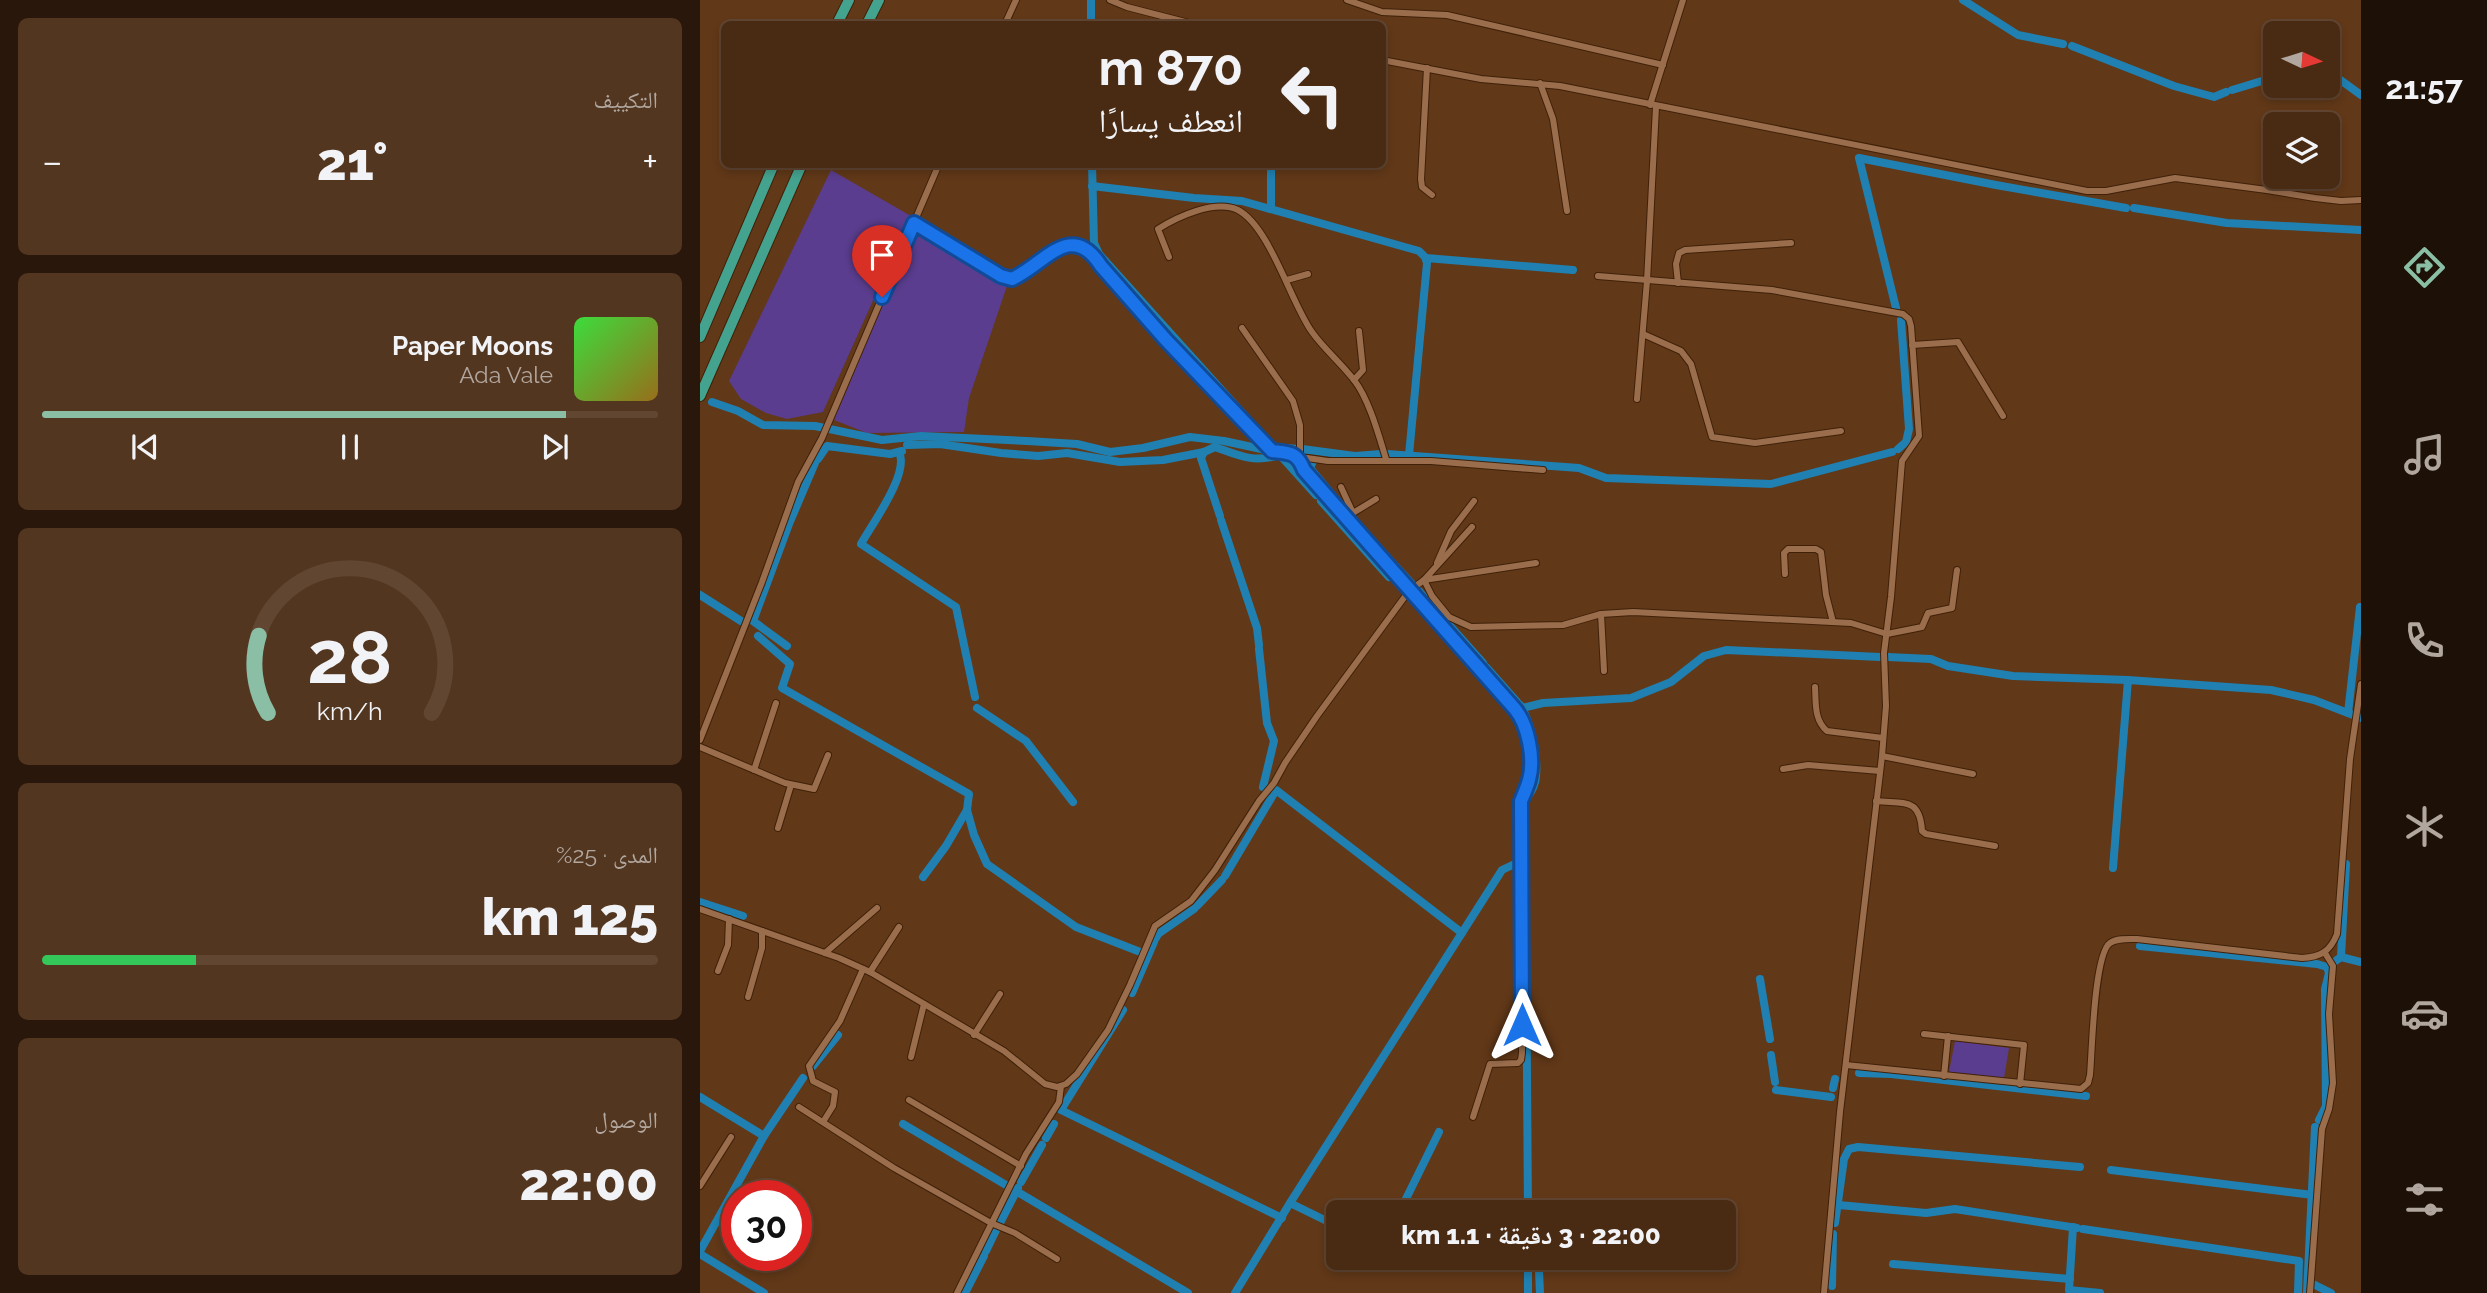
<!DOCTYPE html>
<html lang="ar">
<head>
<meta charset="utf-8">
<style>
	:root { --surface:#492a12; --page:#533620; --text:#f1f3f6; --muted:#b1a79f; --line:#614632; --accent:#8abfa5 }
	body { margin:0; font-family:Raleway,"Noto Naskh Arabic",sans-serif; background:var(--page); color:var(--text); direction:rtl; height:100vh; display:flex; flex-direction:column; font-size:26px; white-space:nowrap }
	* { box-sizing:border-box; margin:0 }
	p { font-size:23px; color:var(--muted) }
	.icon { flex:none; width:38px; height:38px; fill:none; stroke:currentColor; stroke-width:2; stroke-linecap:round; stroke-linejoin:round }
	.map { position:relative; flex:1; overflow:hidden; direction:ltr }
	.sheet { display:flex; flex-direction:column; gap:18px; padding:18px; background:#28170a; width:700px }
	.sheet>* { flex:none }
	.top-card { position:absolute; left:21px; top:21px; width:665px; height:147px; border-radius:10px; box-shadow:0 4px 10px #0003,0 0 0 2px var(--line); direction:rtl; background:#492a12; color:var(--text); overflow:hidden }
	.needle { width:46px; rotate:94deg }
	.fabs { position:absolute; left:1563px; top:21px; display:grid; gap:14px }
	.fabs a { display:grid; place-items:center; width:77px; height:77px; border-radius:10px; background:var(--surface); box-shadow:0 4px 10px #0003,0 0 0 2px var(--line); font-size:35px }
	.speed { position:absolute; left:21px; top:1180px; display:flex; gap:14px; font-size:35px; font-weight:700; text-align:center }
	.speed>* { display:grid; place-content:center; width:91px; height:91px; border-radius:50%; background:var(--surface); box-shadow:0 4px 10px #0003,0 0 0 2px var(--line); line-height:1 }
	.speed .limit { border:10px solid #d22; background:#fff; color:#111 }
	.pin { position:absolute; display:grid; place-items:center; width:60px; height:60px; color:#fff; margin:-72px -30px; border-radius:50% 50% 50% 0; rotate:-45deg; box-shadow:0 0 7px #0007 }
	.pin .icon { rotate:45deg }
	.me { position:absolute; width:77px; margin:-38px; rotate:0deg; stroke-linejoin:round; filter:drop-shadow(0 0 5px #0008) }
	.turn { display:flex; align-items:center; gap:24px; height:147px; padding:0 28px; font-size:32px }
	.turn .icon { width:91px; height:91px; stroke-width:2.5 }
	.turn b { display:block; font-size:49px; line-height:60px }
	.big { font-size:52px; font-weight:800; line-height:1.1 }
	.sheet .tile { flex:1; display:flex; flex-direction:column; justify-content:center; gap:10px; min-width:0; padding:0 24px; border-radius:10px; background:var(--page) }
	.sheet .dial { align-items:center; gap:0 }
	.dial svg { height:182px; overflow:visible; fill:none; stroke:var(--line); stroke-width:7; stroke-linecap:round; text-anchor:middle }
	.dial text { fill:var(--text); stroke:none }
	.song { display:flex; align-items:center; gap:21px }
	.cover { width:84px; height:84px; border-radius:10px; background:linear-gradient(135deg,hsl(120 70% 55%),hsl(40 70% 35%)) }
	.played { height:7px; border-radius:4px; background:linear-gradient(90deg,var(--accent) 85%,var(--line) 85%) }
	.keys { display:flex; justify-content:space-around; direction:ltr }
	.heat { display:flex; justify-content:space-between; align-items:center; font-size:38px; direction:ltr }
	.charge { height:10px; border-radius:5px; background:linear-gradient(90deg,#34c759 25%,var(--line) 0) }
	.trip { position:absolute; left:626px; top:1200px; width:410px; height:70px; border-radius:10px; background:var(--surface); box-shadow:0 4px 10px #0003,0 0 0 2px var(--line); font-weight:800; line-height:70px; text-align:center; direction:rtl }
	main { display:flex; flex:1; min-height:0 }
	.dock { display:flex; flex-direction:column; width:126px; justify-content:space-around; align-items:center; background:#1d1107; color:var(--muted) }
	.dock .icon { width:49px; height:49px }
	.dock .selected { color:var(--accent) }
	.dock b { font-size:32px; color:var(--text) }
	.map>svg:first-child { display:block }
	.green { fill:#5a3d8e }
	.lines { fill:none; stroke-linecap:round; stroke-linejoin:round }
	.canal { stroke:#1f80b1; stroke-width:8 }
	.minor-casing { stroke:#402108; stroke-width:8 }
	.motorway-casing { stroke:#402108; stroke-width:12 }
	.minor { stroke:#9a6d4d; stroke-width:6 }
	.motorway { stroke:#44a38f; stroke-width:10 }
	.route-casing { stroke:#114b97; stroke-width:18 }
	.route { stroke:#1a73e8; stroke-width:12 }
</style>
</head>
<body>
<main>
<nav class="dock">
<b>21:57</b>
<svg class="icon selected" aria-label="directions" viewBox="0 0 24 24"><path d="M12 3l9 9-9 9-9-9zM9 14v-3h6M13 9l2 2-2 2"/></svg>
<svg class="icon" aria-label="music" viewBox="0 0 24 24"><path d="M9 18V5l10-2v13"/><circle cx="6" cy="18" r="3"/><circle cx="16" cy="16" r="3"/></svg>
<svg class="icon" aria-label="phone" viewBox="0 0 24 24"><path d="M5 4h4l2 5-3 2q2 4 5 5l2-3 5 2v4C11 20 4 13 5 4z"/></svg>
<svg class="icon" aria-label="climate" viewBox="0 0 24 24"><path d="M12 3v18M4 7l16 10M4 17L20 7"/></svg>
<svg class="icon" aria-label="car" viewBox="0 0 24 24"><path d="M5 17H2v-5l4-1 3-4h7l3 4 3 1v5h-3M9 17h6M6 11h13"/><circle cx="7" cy="17" r="2"/><circle cx="17" cy="17" r="2"/></svg>
<svg class="icon" aria-label="filters" viewBox="0 0 24 24"><path d="M4 7h16M4 17h16"/><circle cx="9" cy="7" r="2"/><circle cx="15" cy="17" r="2"/></svg>
</nav>
<div class="map">
<svg width="1661" height="1293" viewBox="0 0 1661 1293">
	<rect width="100%" height="100%" fill="#613818"/>
	<g class="green">
		<path d="M131 170 211 216 123 412 87 419 66 413 41 399 29 381Z"/>
		<path d="M215 228 308 283 269 398 264 432 167 433 134 420Z"/>
		<path d="M1255 1041 1309 1048 1304 1078 1249 1072Z"/>
	</g>
	<g class="lines">
		<g class="canal">
			<path d="M391 0V24"/>
			<path d="M1263 0 1318 35 1363 44"/>
			<path d="M1372 46 1474 86 1514 97 1526 92"/>
			<path d="M1628 71 1661 95"/>
			<path d="M1532 90 1575 77"/>
			<path d="M392 164 394 243 399 254 573 447 598 449"/>
			<path d="M392 186 494 198 542 201 719 251 725 257 727 263 709 455"/>
			<path d="M1434 208 1527 223 1661 230"/>
			<path d="M571 209V164"/>
			<path d="M726 258 873 270"/>
			<path d="M1196 308 1159 158 1296 185 1426 208"/>
			<path d="M12 402 38 411 63 425 115 426 182 440 221 436 327 441 377 444 410 452 443 448 490 437 524 441 566 450"/>
			<path d="M207 445 240 444 301 453 338 456 367 453 420 462 463 460 504 452 515 447C540 456 553 463 580 455L616 495"/>
			<path d="M602 449 655 456 681 454"/>
			<path d="M1198 449 1206 442 1209 429 1201 320"/>
			<path d="M199 452C210 473 172 524 161 544L256 607 275 697"/>
			<path d="M504 452 501 458 520 516"/>
			<path d="M687 454 879 468 906 478 1071 484 1192 452"/>
			<path d="M118 459 127 446 190 454 202 451"/>
			<path d="M613 461 610 468 649 515"/>
			<path d="M621 501 689 577"/>
			<path d="M521 520 557 628 559 645"/>
			<path d="M653 520 712 584"/>
			<path d="M717 589 783 663"/>
			<path d="M0 595 41 621"/>
			<path d="M58 636 90 664 82 688 269 794 267 810 274 835 287 864 376 927 448 955"/>
			<path d="M87 646 53 621 89 524 115 463"/>
			<path d="M559 649 567 723 574 741 563 787"/>
			<path d="M1188 657 1231 659 1248 666 1313 676 1428 680 1571 690 1614 700 1661 718"/>
			<path d="M786 667 817 702"/>
			<path d="M820 705C831 722 838 756 836 776 836 786 830 793 825 801L828 1213"/>
			<path d="M277 708 326 741 373 802"/>
			<path d="M822 708 843 703 931 698 971 682 1004 656 1026 650 1180 657"/>
			<path d="M1648 713 1660 607"/>
			<path d="M1413 868 1428 680"/>
			<path d="M525 876 576 790 762 933"/>
			<path d="M223 877 246 846 267 810"/>
			<path d="M0 902 43 916"/>
			<path d="M497 906 522 880"/>
			<path d="M456 938 458 934 494 909"/>
			<path d="M1440 946 1617 964 1627 967 1629 973 1625 989 1626 1106 1619 1120"/>
			<path d="M1641 957 1661 962"/>
			<path d="M1627 967 1641 957 1646 864"/>
			<path d="M1060 979 1070 1039"/>
			<path d="M432 993 454 942"/>
			<path d="M423 1010 361 1110 582 1218"/>
			<path d="M1071 1055 1075 1082"/>
			<path d="M113 1066 138 1035"/>
			<path d="M1159 1073 1191 1074 1386 1096"/>
			<path d="M1133 1088 1135 1079"/>
			<path d="M1076 1090 1131 1097"/>
			<path d="M0 1097 64 1136"/>
			<path d="M203 1124 488 1293"/>
			<path d="M346 1138 354 1124"/>
			<path d="M1411 1170 1613 1195"/>
			<path d="M321 1182 342 1145"/>
			<path d="M1139 1205 1226 1213 1255 1209 1377 1228"/>
			<path d="M699 1213 739 1132"/>
			<path d="M300 1223 318 1188"/>
			<path d="M1135 1223 1144 1159 1149 1149 1158 1147 1380 1167"/>
			<path d="M639 1227 590 1203 802 870 825 859"/>
			<path d="M1373 1227 1369 1290 1400 1293"/>
			<path d="M1383 1229 1599 1261 1598 1293"/>
			<path d="M0 1251 64 1136 103 1078"/>
			<path d="M286 1251 298 1226"/>
			<path d="M0 1254 64 1293"/>
			<path d="M828 1258V1293"/>
			<path d="M1193 1264 1370 1279"/>
			<path d="M839 1271 840 1293"/>
			<path d="M1613 1284 1631 1293"/>
			<path d="M1132 1286 1133 1234"/>
			<path d="M265 1293 284 1256"/>
			<path d="M535 1293 590 1203"/>
			<path d="M1607 1293 1615 1127"/>
		</g>
		<g class="minor-casing">
			<g id="minor">
				<path d="M410 0 427 7 493 24"/>
				<path d="M647 0 682 12 747 15 963 65"/>
				<path d="M305 24 316 0"/>
				<path d="M682 60 781 79 860 86 1387 191H1406L1475 178 1567 190 1615 198 1641 201 1661 200"/>
				<path d="M727 68 721 179 722 187 732 195"/>
				<path d="M840 83 853 119 867 211"/>
				<path d="M950 105 983 0"/>
				<path d="M214 223 301 276 312 279C345 264 371 219 401 266L466 340 572 451C590 453 597 452 604 470L823 718C834 745 831 775 821 801L822 1053 821 1060 818 1063 790 1064 773 1117"/>
				<path d="M469 257 458 229C477 217 515 199 538 210 570 227 591 303 612 332 624 349 641 363 654 380 669 399 679 436 686 459"/>
				<path d="M898 276 1072 290 1203 314 1209 319 1211 326 1219 436 1202 461 1191 597 1184 653 1186 706 1182 756 1140 1112 1124 1293"/>
				<path d="M587 280 608 274"/>
				<path d="M978 283 976 264 979 253 985 250 1091 243"/>
				<path d="M542 328 593 401 600 425V459"/>
				<path d="M943 334 981 351 991 364 1012 437 1055 443 1141 431"/>
				<path d="M1212 345 1258 342 1303 416"/>
				<path d="M654 380 663 370 659 331"/>
				<path d="M937 399 947 281 956 107"/>
				<path d="M604 469 607 458 628 461H731L843 470"/>
				<path d="M641 487 653 513"/>
				<path d="M648 521 653 513 676 499"/>
				<path d="M772 527 724 580 836 563"/>
				<path d="M737 563 751 531 774 501"/>
				<path d="M1085 574 1084 553 1088 549H1116L1121 552 1126 595 1133 622"/>
				<path d="M901 614 904 671"/>
				<path d="M1115 687C1116 703 1114 720 1127 731L1183 738"/>
				<path d="M0 740 62 582 98 482 122 438 239 164"/>
				<path d="M0 747 85 783 114 789 128 755"/>
				<path d="M1182 756 1273 774"/>
				<path d="M1083 769 1108 765 1180 771"/>
				<path d="M54 770 76 703"/>
				<path d="M1176 801C1204 804 1220 797 1222 831L1226 834 1295 846"/>
				<path d="M78 828 91 785"/>
				<path d="M0 909 139 958 170 972 304 1051 345 1084 357 1087 366 1084 377 1074 408 1030 430 985 455 926 491 901 515 870 559 801 574 783 585 763 617 716 709 591 724 580 732 596 749 617 771 627 863 625 901 614 933 612 1151 623 1187 634 1222 627 1228 613 1252 608 1257 570"/>
				<path d="M125 953 177 908"/>
				<path d="M18 971 28 945 29 919"/>
				<path d="M170 972 199 927"/>
				<path d="M48 997 62 948V931"/>
				<path d="M1224 1034 1324 1045 1320 1084"/>
				<path d="M274 1035 300 994"/>
				<path d="M211 1057 224 1004"/>
				<path d="M1146 1065 1381 1089 1388 1083 1390 1075C1392 1053 1394 954 1410 943 1417 938 1429 939 1437 939L1602 958C1620 957 1630 952 1637 934L1650 759 1661 684"/>
				<path d="M1244 1076 1248 1036"/>
				<path d="M209 1100 321 1166"/>
				<path d="M99 1107 194 1168 291 1223 315 1233 357 1259"/>
				<path d="M123 1122 133 1106 135 1092 113 1081 109 1066 140 1021 163 969"/>
				<path d="M0 1186 31 1137"/>
				<path d="M257 1293 326 1154 359 1102 361 1086"/>
				<path d="M1610 1293 1622 1129 1629 1109 1633 1083 1629 1014 1633 966 1625 953"/>
			</g>
		</g>
		<g class="motorway-casing">
			<g id="motorway">
				<path d="M137 24 149 0"/>
				<path d="M167 24 179 0"/>
				<path d="M0 337 74 164"/>
				<path d="M0 396 102 164"/>
			</g>
		</g>
		<use href="#minor" class="minor"/>
		<use href="#motorway" class="motorway"/>
	</g>
	<g class="lines">
		<g class="route-casing">
			<path id="route" d="M182 297 214 223 301 276 312 279C345 264 371 219 401 266L466 340 572 451C590 453 597 452 604 470L815 709C828 725 835 759 829 780 827 787 824 794 821 801L822 1025"/>
		</g>
		<use href="#route" class="route"/>
	</g>
</svg>
<div class="fabs">
<a><svg class="needle" viewBox="-14 -14 28 28"><path d="M0-13l5 13h-10z" fill="#e53935"/><path d="M0 13l5-13h-10z" fill="#b1a79f"/></svg></a>
<a><svg class="icon" aria-label="layers" viewBox="0 0 24 24"><path d="M12 4l9 5-9 5-9-5zM3 14l9 5 9-5"/></svg></a>
</div>
<div class="speed"><div class="limit">30</div></div>
<div class="pin" style="left:182px;top:297px;background:#d93025"><svg class="icon" aria-label="arrive" viewBox="0 0 24 24"><path d="M6 21V4h12l-3 4 3 4H6"/></svg></div>
<svg class="me" style="left:822px;top:1025px" viewBox="-20 -20 40 40"><path d="M0-17L14 15 0 8-14 15z" fill="#1a73e8" stroke="#fff" stroke-width="4"/></svg>
<div class="trip">22:00 · 3 دقيقة · 1.1 km</div>
<div class="top-card">
<div class="turn"><svg class="icon" aria-label="left" viewBox="0 0 24 24"><path d="M17 20v-9H6M10 6l-5 5 5 5"/></svg><div><b>870 m</b>انعطف يسارًا</div></div>
</div>
</div>
<section class="sheet">
<div class="tile"><p>التكييف</p>
<div class="heat"><a>−</a><b class="big">21°</b><a>+</a></div>
</div>
<div class="tile">
<div class="song"><i class="cover"></i><div><b>Paper Moons</b><p>Ada Vale</p></div></div>
<div class="played"></div>
<div class="keys"><svg class="icon" aria-label="previous" viewBox="0 0 24 24"><path d="M18 5L8 12l10 7zM5 5v14"/></svg><svg class="icon" aria-label="pause" viewBox="0 0 24 24"><path d="M8 5v14M16 5v14"/></svg><svg class="icon" aria-label="next" viewBox="0 0 24 24"><path d="M6 5l10 7-10 7zM19 5v14"/></svg></div>
</div>
<div class="tile dial"><svg viewBox="0 0 100 80">
<path d="M14 69A42 42 0 1 1 86 69"/>
<path d="M14 69A42 42 0 0 1 10 35" stroke="#8abfa5"/>
<text x="50" y="56" font-size="32" font-weight="700">28</text>
<text x="50" y="72" font-size="11">km/h</text>
</svg></div>
<div class="tile"><p>المدى · 25%</p><b class="big">125 km</b><div class="charge"></div></div>
<div class="tile"><p>الوصول</p><b class="big">22:00</b></div>
</section>
</main>
</body>
</html>
